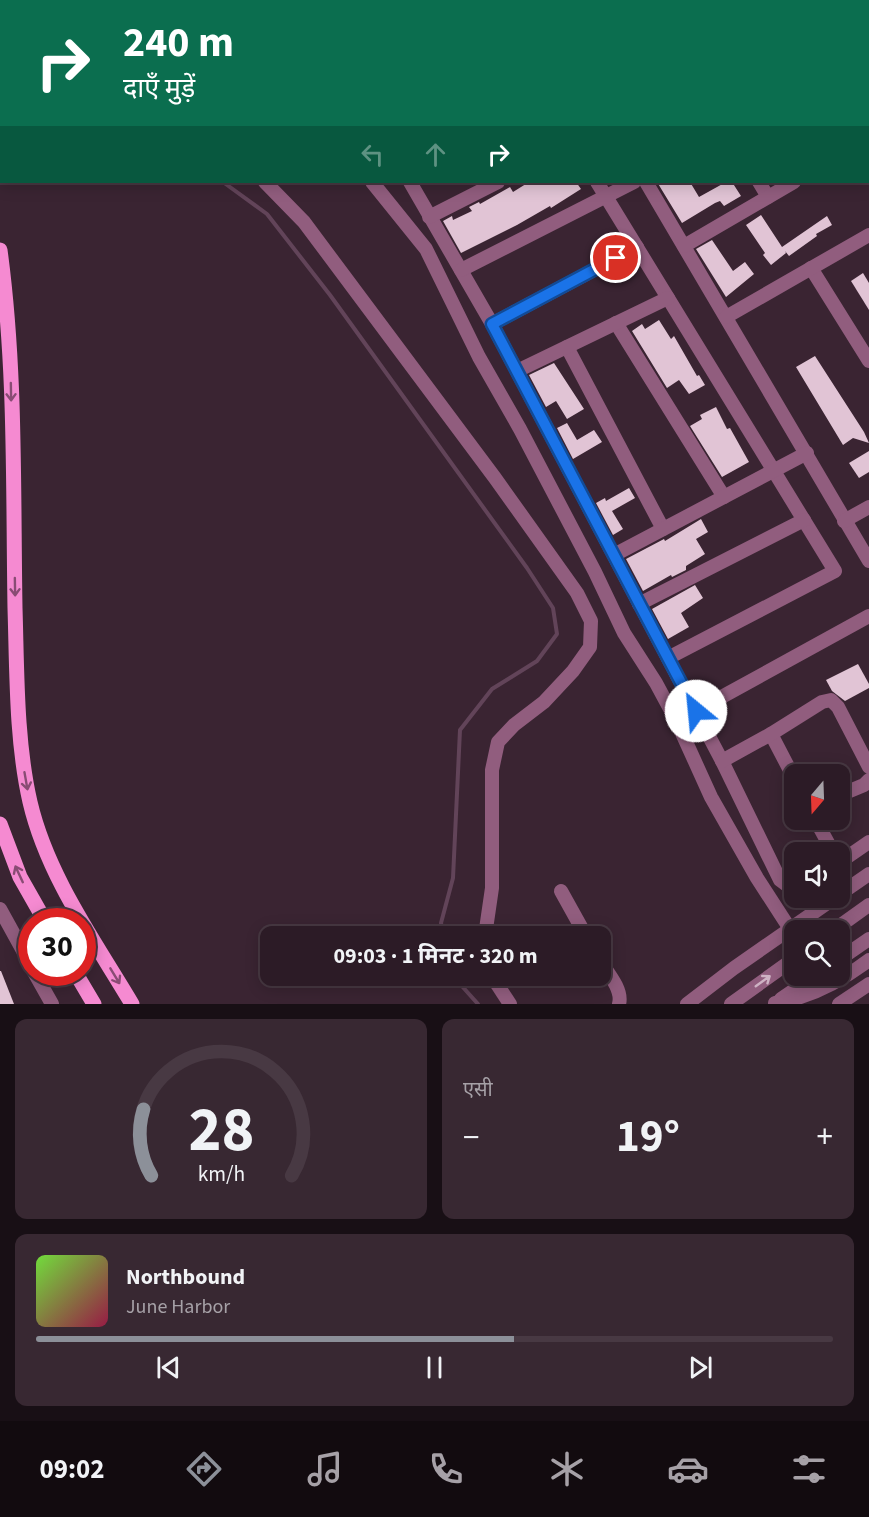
<!DOCTYPE html>
<html lang="hi">
<head>
<meta charset="utf-8">
<style>
	:root { --surface:#2c1b26; --page:#382832; --text:#f1f3f6; --muted:#a6a1a7; --line:#483943; --accent:#8c9099 }
	body { margin:0; font-family:"Source Sans 3","Noto Sans Devanagari",sans-serif; background:var(--page); color:var(--text); height:100vh; display:flex; flex-direction:column; font-size:22px; white-space:nowrap }
	* { box-sizing:border-box; margin:0 }
	p { font-size:20px; color:var(--muted) }
	.icon { flex:none; width:33px; height:33px; fill:none; stroke:currentColor; stroke-width:2; stroke-linecap:round; stroke-linejoin:round }
	.map { position:relative; height:1004px; overflow:hidden }
	.sheet { display:flex; flex-direction:column; gap:15px; padding:15px; background:#180f15; flex:1 }
	.sheet>* { flex:none }
	.top-card { position:absolute; left:0px; top:0px; width:870px; height:183px; box-shadow:0 3px 15px #0003,0 0 0 2px var(--line); background:#0b6e4f; color:#fff; overflow:hidden }
	.needle { width:39px; rotate:199deg }
	.tools { position:absolute; left:784px; top:764px; display:grid; gap:12px }
	.tools a { display:grid; place-items:center; width:66px; height:66px; border-radius:12px; background:var(--surface); box-shadow:0 3px 15px #0003,0 0 0 2px var(--line); font-size:30px }
	.speed { position:absolute; left:18px; top:908px; display:flex; gap:12px; font-size:30px; font-weight:700; text-align:center }
	.speed>* { display:grid; place-content:center; width:78px; height:78px; border-radius:50%; background:var(--surface); box-shadow:0 3px 15px #0003,0 0 0 2px var(--line); line-height:1 }
	.speed .limit { border:9px solid #d22; background:#fff; color:#111 }
	.pin { position:absolute; display:grid; place-items:center; width:51px; height:51px; color:#fff; margin:-26px; border:3px solid #fff; border-radius:50%; box-shadow:0 2px 6px #0007 }
	.me { position:absolute; width:66px; margin:-33px; rotate:332deg; stroke-linejoin:round; filter:drop-shadow(0 0 4px #0008) }
	.turn { display:flex; align-items:center; gap:21px; height:126px; padding:0 24px; font-size:27px }
	.turn .icon { width:78px; height:78px; stroke-width:2.5 }
	.turn b { display:block; font-size:42px; line-height:51px }
	.lanes { display:flex; align-items:center; height:57px; padding:0 24px; background:#0003; justify-content:center; gap:30px; direction:ltr }
	.lanes .off { opacity:.35 }
	.big { font-size:45px; font-weight:700; line-height:1.1 }
	.sheet .widget { flex:1; display:flex; flex-direction:column; justify-content:center; gap:9px; min-width:0; padding:0 21px; border-radius:12px; background:var(--page) }
	.sheet .dial { align-items:center; gap:0 }
	.dial svg { height:156px; overflow:visible; fill:none; stroke:var(--line); stroke-width:7; stroke-linecap:round; text-anchor:middle }
	.dial text { fill:var(--text); stroke:none }
	.song { display:flex; align-items:center; gap:18px }
	.cover { width:72px; height:72px; border-radius:9px; background:linear-gradient(135deg,hsl(100 70% 55%),hsl(340 70% 35%)) }
	.played { height:6px; border-radius:3px; background:linear-gradient(90deg,var(--accent) 60%,var(--line) 60%) }
	.keys { display:flex; justify-content:space-around; direction:ltr }
	.heat { display:flex; justify-content:space-between; align-items:center; font-size:33px; direction:ltr }
	.sheet .tiles { flex:1; display:grid; gap:15px; grid-template-columns:1fr 1fr }
	.widget:last-child { grid-column:span 2 }
	.trip { position:absolute; left:260px; top:926px; width:351px; height:60px; border-radius:12px; background:var(--surface); box-shadow:0 3px 15px #0003,0 0 0 2px var(--line); font-weight:700; line-height:60px; text-align:center }
	.tab-bar { display:flex; height:96px; justify-content:space-around; align-items:center; background:#120b0f; color:var(--muted) }
	.tab-bar .icon { width:42px; height:42px }
	.tab-bar .on { color:var(--accent) }
	.tab-bar b { font-size:27px; color:var(--text) }
	.map>svg:first-child { display:block }
	.lines { fill:none; stroke-linecap:round; stroke-linejoin:round }
	.stream { stroke:#624459; stroke-width:4 }
	.building { fill:#e1c4d5 }
	.minor { stroke:#915d7e; stroke-width:14 }
	.major { stroke:#f58ad1; stroke-width:15 }
	.oneway { stroke:#894c74 }
	.oneway2 { stroke:#ceb2c4 }
	.route-casing { stroke:#114b97; stroke-width:15 }
	.route { stroke:#1a73e8; stroke-width:10 }
</style>
</head>
<body>
<div class="map">
<svg width="869" height="1004" viewBox="0 0 869 1004">
	<rect width="100%" height="100%" fill="#3a2432"/>
	<g class="lines">
		<g class="stream">
			<path d="M158 0 159 2"/>
			<path d="M223 182 267 214 330 295 527 568 553 608 557 634 537 661 492 689 460 730 453 878 441 923 444 936"/>
			<path d="M452 975 478 1004"/>
		</g>
	</g>
	<g class="building">
		<path d="M529 182H576L581 189 551 208 550 206 517 225 461 253 443 221 452 216 453 220 472 211 469 207 479 202 480 204 510 187 513 192Z"/>
		<path d="M657 182H690L699 197 726 182H732L741 196 724 206 720 201 715 203 682 223Z"/>
		<path d="M761 215 782 247 827 216 832 225 816 234 817 236 789 256 785 251 786 253 771 265 763 255 765 253 746 225Z"/>
		<path d="M712 240 733 271 745 262 754 274 726 297 696 249Z"/>
		<path d="M863 273 869 283V310L851 281Z"/>
		<path d="M659 320 671 339 674 336 697 376 699 375 705 385 689 394 679 380 667 388 632 331 642 324 645 329Z"/>
		<path d="M815 356 864 432 869 443 853 438 843 445 796 367Z"/>
		<path d="M554 363 584 409 567 419 556 401 546 407 529 375Z"/>
		<path d="M716 407 727 429 730 428 749 462 722 477 690 426 702 419 700 415Z"/>
		<path d="M567 423 577 440 594 430 602 442 573 459 557 428Z"/>
		<path d="M869 451V472L859 478 849 463Z"/>
		<path d="M629 488 635 498 612 511 623 529 613 535 596 503 605 498 606 501Z"/>
		<path d="M701 519 708 532 696 539 705 554 686 566V570L672 577 671 575 643 591 626 559 664 539 665 541Z"/>
		<path d="M695 585 703 598 681 613 689 627 668 639 652 609Z"/>
		<path d="M858 664 869 684V688L845 701 832 691 826 680Z"/>
		<path d="M0 971H1L14 1004H0Z"/>
	</g>
	<g class="lines">
		<g class="minor">
			<path d="M190 0 191 2"/>
			<path d="M347 0 348 2"/>
			<path d="M373 0 374 2"/>
			<path d="M436 0 437 2"/>
			<path d="M767 0 768 2"/>
			<path d="M659 2 661 0"/>
			<path d="M868 160 869 161"/>
			<path d="M265 182 304 222 495 478 577 593 591 621 590 647 573 671 544 702 514 725 498 742 492 770V888L485 936"/>
			<path d="M372 182 426 249 479 357 520 429 595 572 624 633 656 683 677 722 711 797 757 878 790 929"/>
			<path d="M410 182 492 324 722 761 780 880 788 886H795"/>
			<path d="M597 182 835 571 668 658"/>
			<path d="M646 182 869 561"/>
			<path d="M759 182 768 197"/>
			<path d="M429 217 498 182"/>
			<path d="M684 246 794 182"/>
			<path d="M811 268 869 361"/>
			<path d="M461 270 634 182"/>
			<path d="M726 317 869 235"/>
			<path d="M616 323 724 497"/>
			<path d="M492 324 637 247"/>
			<path d="M567 347 663 529"/>
			<path d="M517 371 668 298"/>
			<path d="M844 521 869 507"/>
			<path d="M614 555 807 453"/>
			<path d="M639 604 804 520"/>
			<path d="M696 711 869 616"/>
			<path d="M771 734 795 780"/>
			<path d="M722 761 771 734 822 702 831 700 838 707 869 767"/>
			<path d="M840 795 864 785 869 780"/>
			<path d="M815 819 833 852"/>
			<path d="M840 862 869 842"/>
			<path d="M561 891 586 936"/>
			<path d="M840 894 869 874"/>
			<path d="M0 909 32 967"/>
			<path d="M834 930 869 905"/>
			<path d="M840 959 869 939"/>
			<path d="M600 961C608 973 623 990 619 1004"/>
			<path d="M34 972 52 1004"/>
			<path d="M491 975 510 1004"/>
			<path d="M521 981 532 975"/>
			<path d="M781 999 816 975"/>
			<path d="M775 1003C810 998 841 981 869 960"/>
			<path d="M687 1004 734 968 836 897"/>
			<path d="M731 1004 795 958"/>
			<path d="M839 1004 869 984"/>
		</g>
		<g class="major">
			<path d="M0 250C16 368 13 489 15 608 17 671 16 741 30 802 47 875 94 940 132 1004"/>
			<path d="M0 824 20 877 45 921"/>
			<path d="M75 972 94 1004"/>
		</g>
	</g>
	<defs><path id="oneway-shaft" d="M-6 0H5M1.5-3L5.5 0L1.5 3" fill="none" stroke-width="1.6" stroke-linecap="round" stroke-linejoin="round" transform="scale(1.5)"/></defs>
	<g class="oneway">
		<use href="#oneway-shaft" transform="translate(11 392) rotate(89)"/>
		<use href="#oneway-shaft" transform="translate(15 587) rotate(89)"/>
		<use href="#oneway-shaft" transform="translate(26 781) rotate(80)"/>
		<use href="#oneway-shaft" transform="translate(19 874) rotate(-115)"/>
		<use href="#oneway-shaft" transform="translate(115 976) rotate(59)"/>
	</g>
	<use class="oneway2" href="#oneway-shaft" transform="translate(763 981) rotate(-36)"/>
	<g class="lines">
		<g class="route-casing">
			<path id="route" d="M616 258 492 324 696 711"/>
		</g>
		<use href="#route" class="route"/>
	</g>
</svg>
<div class="tools">
<a><svg class="needle" viewBox="-14 -14 28 28"><path d="M0-13l5 13h-10z" fill="#e53935"/><path d="M0 13l5-13h-10z" fill="#a6a1a7"/></svg></a>
<a><svg class="icon" aria-label="sound" viewBox="0 0 24 24"><path d="M4 9h4l5-4v14l-5-4H4zM17 9q2 3 0 6"/></svg></a>
<a><svg class="icon" aria-label="search" viewBox="0 0 24 24"><circle cx="10" cy="10" r="6"/><path d="M15 15l6 6"/></svg></a>
</div>
<div class="speed"><div class="limit">30</div></div>
<div class="pin" style="left:616px;top:258px;background:#d93025"><svg class="icon" aria-label="arrive" viewBox="0 0 24 24"><path d="M6 21V4h12l-3 4 3 4H6"/></svg></div>
<svg class="me" style="left:696px;top:711px" viewBox="-20 -20 40 40"><circle r="19" fill="#fff"/><path d="M0-13L10 11 0 6-10 11z" fill="#1a73e8"/></svg>
<div class="trip">09:03 · 1 मिनट · 320 m</div>
<div class="top-card">
<div class="turn"><svg class="icon" aria-label="right" viewBox="0 0 24 24"><path d="M7 20v-9h11M14 6l5 5-5 5"/></svg><div><b>240 m</b>दाएँ मुड़ें</div></div>
<div class="lanes"><svg class="icon off" aria-label="left" viewBox="0 0 24 24"><path d="M17 20v-9H6M10 6l-5 5 5 5"/></svg><svg class="icon off" aria-label="ahead" viewBox="0 0 24 24"><path d="M12 20V5M6 11l6-6 6 6"/></svg><svg class="icon" aria-label="right" viewBox="0 0 24 24"><path d="M7 20v-9h11M14 6l5 5-5 5"/></svg></div>
</div>
</div>
<section class="sheet">
<div class="tiles">
<div class="widget dial"><svg viewBox="0 0 100 80">
<path d="M14 69A42 42 0 1 1 86 69"/>
<path d="M14 69A42 42 0 0 1 10 35" stroke="#8c9099"/>
<text x="50" y="56" font-size="32" font-weight="700">28</text>
<text x="50" y="72" font-size="11">km/h</text>
</svg></div>
<div class="widget"><p>एसी</p>
<div class="heat"><a>−</a><b class="big">19°</b><a>+</a></div>
</div>
<div class="widget">
<div class="song"><i class="cover"></i><div><b>Northbound</b><p>June Harbor</p></div></div>
<div class="played"></div>
<div class="keys"><svg class="icon" aria-label="previous" viewBox="0 0 24 24"><path d="M18 5L8 12l10 7zM5 5v14"/></svg><svg class="icon" aria-label="pause" viewBox="0 0 24 24"><path d="M8 5v14M16 5v14"/></svg><svg class="icon" aria-label="next" viewBox="0 0 24 24"><path d="M6 5l10 7-10 7zM19 5v14"/></svg></div>
</div>
</div>
</section>
<nav class="tab-bar">
<b>09:02</b>
<svg class="icon on" aria-label="directions" viewBox="0 0 24 24"><path d="M12 3l9 9-9 9-9-9zM9 14v-3h6M13 9l2 2-2 2"/></svg>
<svg class="icon" aria-label="music" viewBox="0 0 24 24"><path d="M9 18V5l10-2v13"/><circle cx="6" cy="18" r="3"/><circle cx="16" cy="16" r="3"/></svg>
<svg class="icon" aria-label="phone" viewBox="0 0 24 24"><path d="M5 4h4l2 5-3 2q2 4 5 5l2-3 5 2v4C11 20 4 13 5 4z"/></svg>
<svg class="icon" aria-label="climate" viewBox="0 0 24 24"><path d="M12 3v18M4 7l16 10M4 17L20 7"/></svg>
<svg class="icon" aria-label="car" viewBox="0 0 24 24"><path d="M5 17H2v-5l4-1 3-4h7l3 4 3 1v5h-3M9 17h6M6 11h13"/><circle cx="7" cy="17" r="2"/><circle cx="17" cy="17" r="2"/></svg>
<svg class="icon" aria-label="filters" viewBox="0 0 24 24"><path d="M4 7h16M4 17h16"/><circle cx="9" cy="7" r="2"/><circle cx="15" cy="17" r="2"/></svg>
</nav>
</body>
</html>
